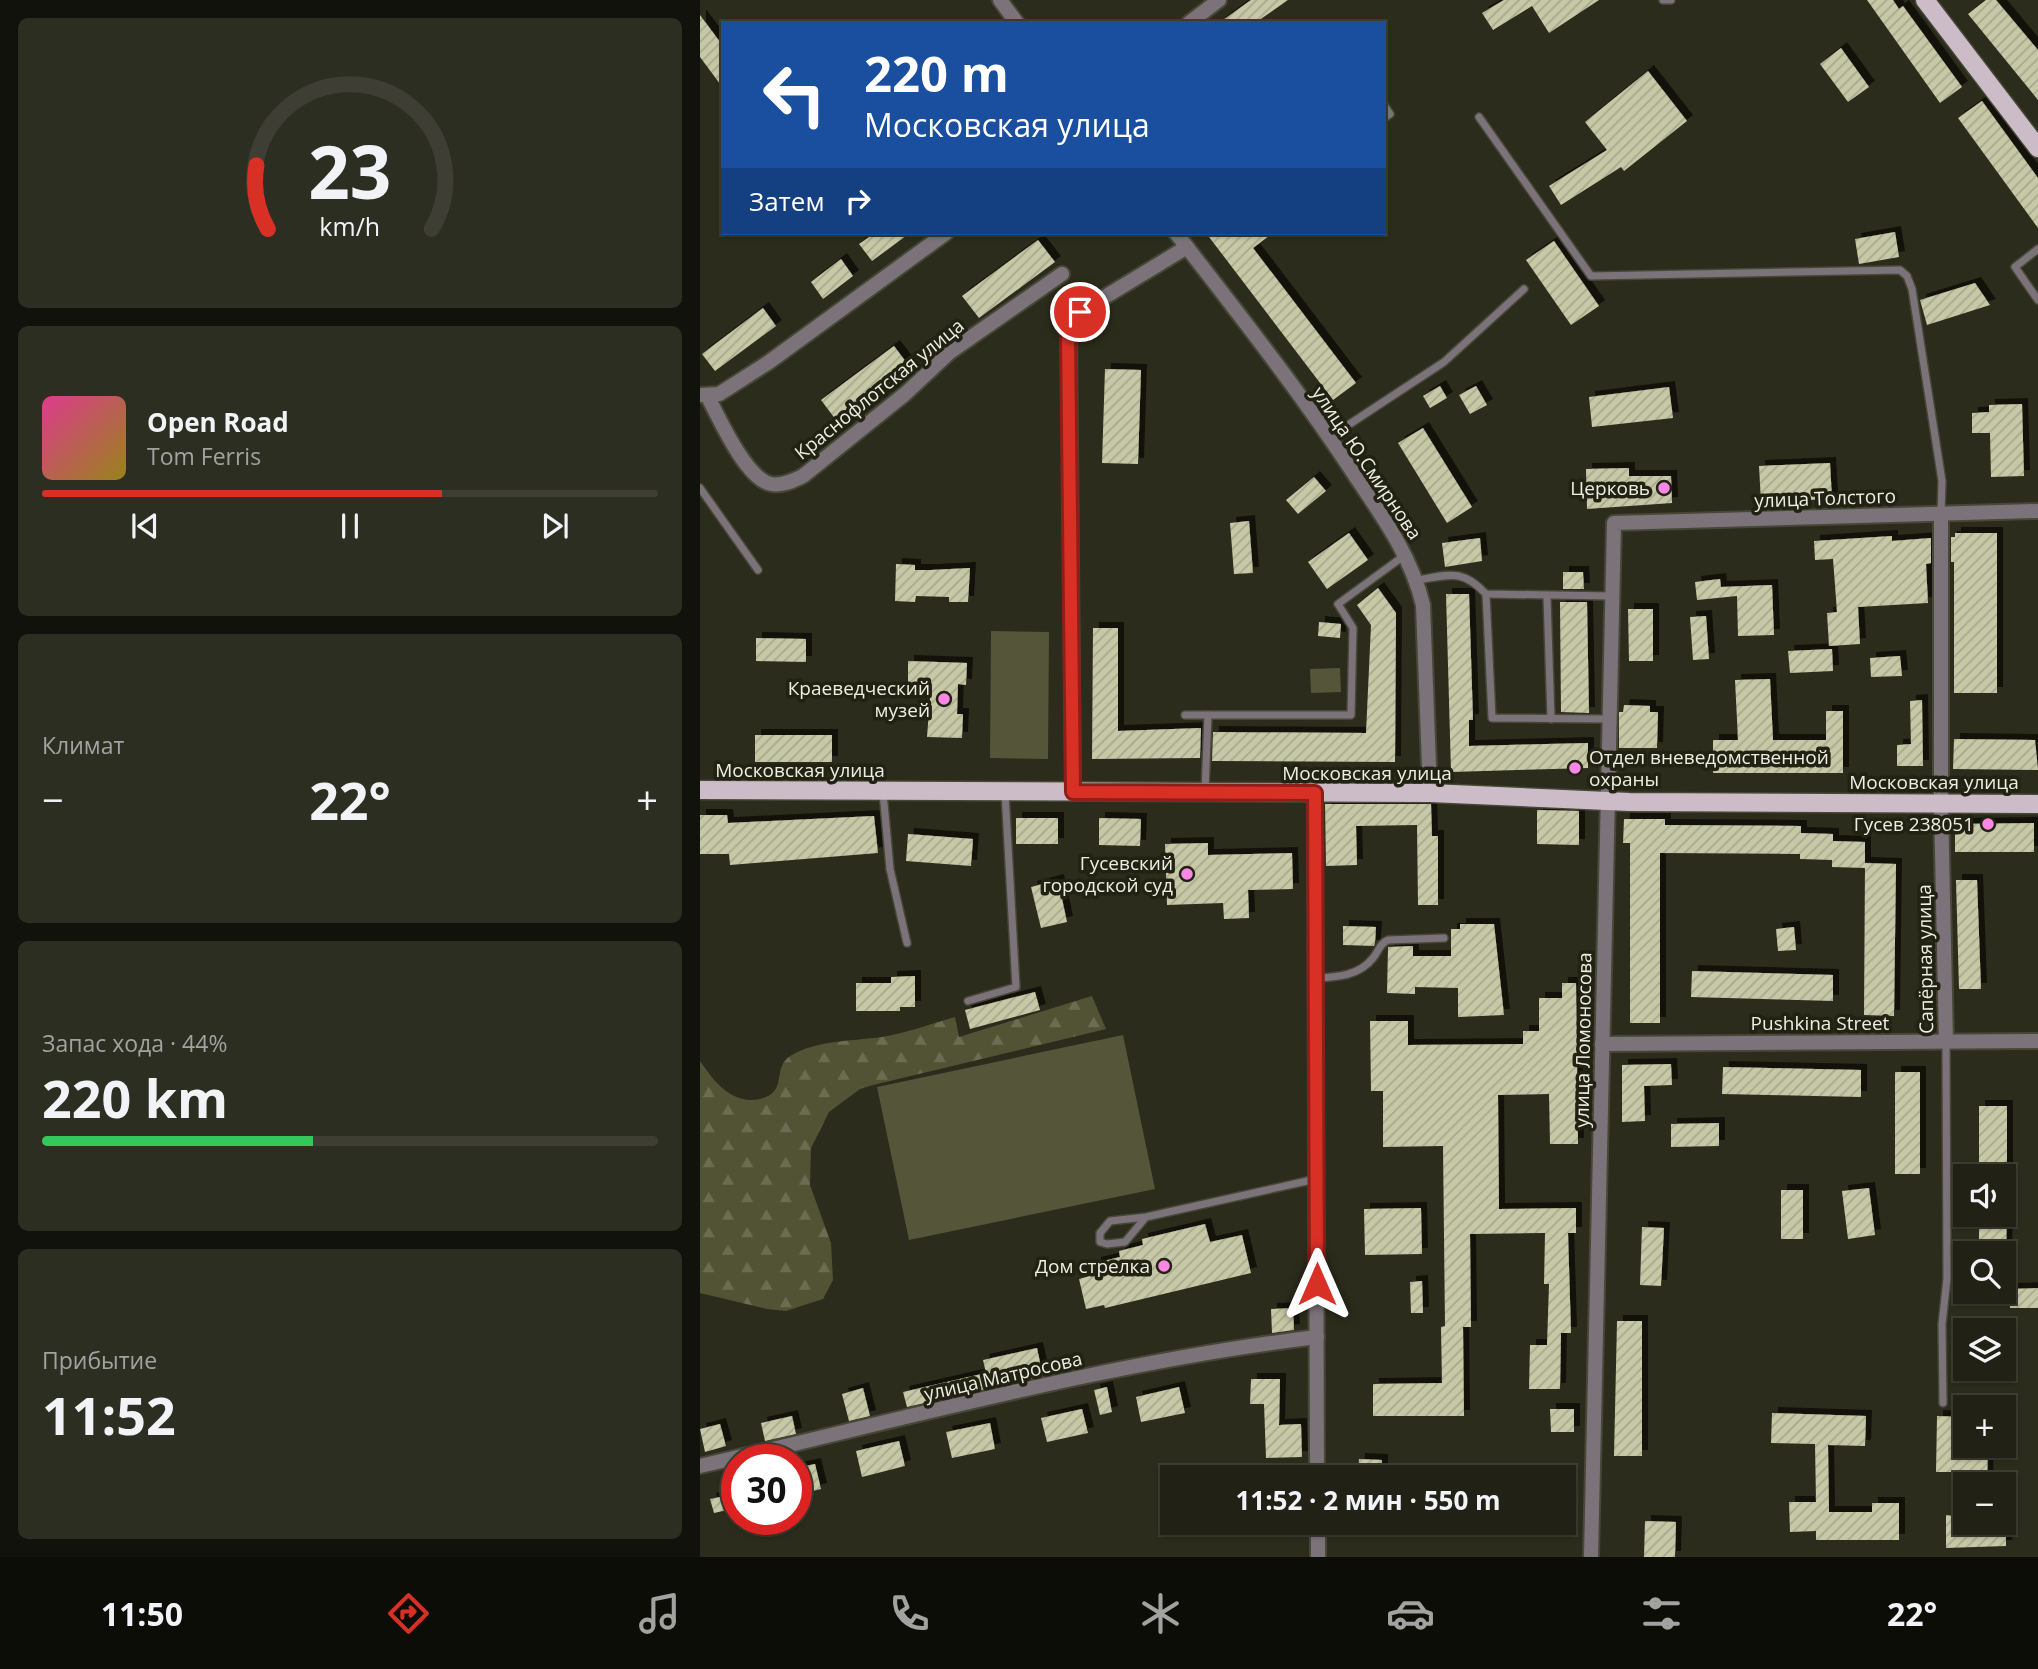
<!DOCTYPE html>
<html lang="ru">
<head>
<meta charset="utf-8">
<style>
	:root { --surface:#212115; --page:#2d2e22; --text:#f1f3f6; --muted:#a2a3a0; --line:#3e3e34; --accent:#d93025 }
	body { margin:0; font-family:"Open Sans",sans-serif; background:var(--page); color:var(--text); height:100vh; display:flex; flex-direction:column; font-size:26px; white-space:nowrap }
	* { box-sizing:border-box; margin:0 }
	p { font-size:23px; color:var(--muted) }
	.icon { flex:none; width:38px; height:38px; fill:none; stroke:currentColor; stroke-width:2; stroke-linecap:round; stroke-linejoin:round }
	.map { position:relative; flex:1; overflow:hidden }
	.side { display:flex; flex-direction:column; gap:18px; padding:18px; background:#12120c; width:700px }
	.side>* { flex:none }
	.top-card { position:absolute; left:21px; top:21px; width:665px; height:214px; border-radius:0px; box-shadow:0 2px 5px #0004,0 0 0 2px var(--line); background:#1a4fa0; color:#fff; overflow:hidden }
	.buttons { position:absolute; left:1253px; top:1164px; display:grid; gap:14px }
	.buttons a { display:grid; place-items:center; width:63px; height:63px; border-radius:0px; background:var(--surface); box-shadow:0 2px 5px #0004,0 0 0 2px var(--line); font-size:35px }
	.speed { position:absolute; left:21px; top:1444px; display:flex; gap:14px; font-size:35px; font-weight:700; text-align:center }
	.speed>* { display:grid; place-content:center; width:91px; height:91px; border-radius:50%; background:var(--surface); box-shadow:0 2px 5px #0004,0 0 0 2px var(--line); line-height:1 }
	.speed .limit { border:10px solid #d22; background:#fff; color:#111 }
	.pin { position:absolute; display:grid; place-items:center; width:60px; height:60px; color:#fff; margin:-30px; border:4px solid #fff; border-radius:50%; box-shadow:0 2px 7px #0007 }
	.me { position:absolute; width:77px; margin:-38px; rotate:0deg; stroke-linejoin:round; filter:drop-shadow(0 0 5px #0008) }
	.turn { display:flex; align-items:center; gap:24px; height:147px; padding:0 28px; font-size:32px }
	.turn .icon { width:91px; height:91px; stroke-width:2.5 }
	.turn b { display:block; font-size:49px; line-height:60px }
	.then { display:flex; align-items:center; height:66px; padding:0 28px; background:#0003; gap:14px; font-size:26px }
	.big { font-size:52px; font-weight:700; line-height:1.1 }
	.side .widget { flex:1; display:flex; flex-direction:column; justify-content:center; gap:10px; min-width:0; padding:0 24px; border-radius:10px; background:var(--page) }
	.side .dial { align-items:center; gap:0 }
	.dial svg { height:182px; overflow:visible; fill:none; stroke:var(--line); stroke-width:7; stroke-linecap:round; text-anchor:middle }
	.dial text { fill:var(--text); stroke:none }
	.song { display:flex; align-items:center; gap:21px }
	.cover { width:84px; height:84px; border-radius:10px; background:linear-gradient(135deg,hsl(330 70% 55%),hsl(50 70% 35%)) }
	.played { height:7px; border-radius:4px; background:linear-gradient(90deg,var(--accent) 65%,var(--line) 65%) }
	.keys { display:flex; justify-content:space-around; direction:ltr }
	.heat { display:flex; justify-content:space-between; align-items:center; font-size:38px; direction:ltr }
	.charge { height:10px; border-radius:5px; background:linear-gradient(90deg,#34c759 44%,var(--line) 0) }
	.trip { position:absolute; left:460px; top:1465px; width:416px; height:70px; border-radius:0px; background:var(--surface); box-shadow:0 2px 5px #0004,0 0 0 2px var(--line); font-weight:700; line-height:70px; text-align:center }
	.menu { display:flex; height:112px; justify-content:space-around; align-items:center; background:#0d0d08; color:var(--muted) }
	.menu .icon { width:49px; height:49px }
	.menu .current { color:var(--accent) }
	.menu b { font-size:32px; color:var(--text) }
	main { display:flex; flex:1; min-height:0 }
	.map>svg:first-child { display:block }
	.forest { fill:url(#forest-firs) }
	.park { fill:#545539 }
	.building { fill:url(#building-hatch); filter:url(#shadow) }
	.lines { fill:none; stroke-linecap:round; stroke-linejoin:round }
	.lane-casing { stroke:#474738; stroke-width:10 }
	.street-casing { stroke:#474738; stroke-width:18 }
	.primary-casing { stroke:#474738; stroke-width:21 }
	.lane { stroke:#7b7379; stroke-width:7 }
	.street { stroke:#7b7379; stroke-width:14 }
	.primary { stroke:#ccbcc8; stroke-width:18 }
	.route-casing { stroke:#8d1f18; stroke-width:18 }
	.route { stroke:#d93025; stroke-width:12 }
	.poi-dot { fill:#fb87e5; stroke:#222213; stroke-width:2.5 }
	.labels { text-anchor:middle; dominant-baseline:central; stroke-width:7; stroke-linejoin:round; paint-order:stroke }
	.street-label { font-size:19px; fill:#edede3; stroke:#222213 }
	.poi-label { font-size:19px; fill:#edede3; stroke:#222213; text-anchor:end }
</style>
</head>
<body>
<main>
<section class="side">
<div class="widget dial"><svg viewBox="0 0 100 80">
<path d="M14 69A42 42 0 1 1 86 69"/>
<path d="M14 69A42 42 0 0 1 9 41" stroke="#d93025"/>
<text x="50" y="56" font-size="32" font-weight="700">23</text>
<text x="50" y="72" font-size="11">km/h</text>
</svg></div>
<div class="widget">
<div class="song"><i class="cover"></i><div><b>Open Road</b><p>Tom Ferris</p></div></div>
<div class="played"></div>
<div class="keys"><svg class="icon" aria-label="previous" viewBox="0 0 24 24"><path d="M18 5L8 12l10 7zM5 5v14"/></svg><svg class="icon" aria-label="pause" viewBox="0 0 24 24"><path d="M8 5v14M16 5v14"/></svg><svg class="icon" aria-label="next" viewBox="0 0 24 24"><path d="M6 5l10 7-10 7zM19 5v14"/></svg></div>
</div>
<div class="widget"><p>Климат</p>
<div class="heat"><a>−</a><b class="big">22°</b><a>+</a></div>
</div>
<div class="widget"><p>Запас хода · 44%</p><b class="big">220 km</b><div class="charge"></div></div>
<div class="widget"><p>Прибытие</p><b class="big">11:52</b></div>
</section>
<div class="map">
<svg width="1338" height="1557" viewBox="0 0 1338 1557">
	<defs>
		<pattern id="forest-firs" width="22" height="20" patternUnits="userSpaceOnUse" patternTransform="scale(1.75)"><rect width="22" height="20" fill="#525334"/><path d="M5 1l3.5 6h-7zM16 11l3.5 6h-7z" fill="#6b6c51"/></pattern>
		<pattern id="building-hatch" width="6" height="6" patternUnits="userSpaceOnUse" patternTransform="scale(1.75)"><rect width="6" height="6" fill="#c7c8a6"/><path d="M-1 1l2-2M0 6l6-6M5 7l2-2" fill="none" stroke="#a7a88e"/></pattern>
		<filter id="shadow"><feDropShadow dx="6" dy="-6" stdDeviation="0" flood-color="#0009"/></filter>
	</defs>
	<rect width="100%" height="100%" fill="#2c2c1c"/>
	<path class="forest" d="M392 996 406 1029 173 1085 160 1089 129 1112 111 1148 110 1185 131 1243 133 1280 123 1299 86 1311 67 1309 0 1293V1061C14 1081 31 1105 60 1099 90 1092 70 1067 92 1055 118 1040 153 1041 182 1037 206 1033 231 1024 255 1017L259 1037Z"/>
	<g class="park">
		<path d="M291 631 349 632 348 759 290 758Z"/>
		<path d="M640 668 641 692 611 693 610 669Z"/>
		<path d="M423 1035 455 1189 209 1240 177 1087Z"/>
	</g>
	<g class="building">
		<path d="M551 0H588L555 23H519Z"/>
		<path d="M804 0H899L849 33 832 6 793 30 782 13Z"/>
		<path d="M1167 0H1193L1199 9 1203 6 1262 87 1240 103Z"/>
		<path d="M1286 0H1296L1338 50V100L1268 14Z"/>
		<path d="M0 15 23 46V88L0 57Z"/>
		<path d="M1141 48 1169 87 1148 102 1120 64Z"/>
		<path d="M948 71 987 121 924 171 921 167 861 205 849 186 907 150 885 122Z"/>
		<path d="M1282 101 1338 178V228L1258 118Z"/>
		<path d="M1195 232 1199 257 1159 264 1155 239Z"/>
		<path d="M175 233H210L172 261 159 244Z"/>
		<path d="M506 233H573L553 248 656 383 633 400Z"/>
		<path d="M338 240 355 262 279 318 262 296Z"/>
		<path d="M854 241 899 306 871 325 826 260Z"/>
		<path d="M141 259 153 276 123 299 111 282Z"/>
		<path d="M1275 283 1290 305 1227 325 1220 300Z"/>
		<path d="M63 308 76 326 15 371 2 354Z"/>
		<path d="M194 346 212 370 139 424 121 400Z"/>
		<path d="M405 369 441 370 438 464 402 463Z"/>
		<path d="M740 386 747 398 730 408 723 396Z"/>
		<path d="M776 386 787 405 770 414 759 395Z"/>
		<path d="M969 387 973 418 892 427 889 397Z"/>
		<path d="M1322 404 1324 476 1291 477 1290 433H1272V413L1289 412V405Z"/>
		<path d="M723 428 772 507 747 523 698 443Z"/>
		<path d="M1130 463 1132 499 1061 502 1059 466Z"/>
		<path d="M929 468V476H971L972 503 887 509 886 469Z"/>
		<path d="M614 477 626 491 598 514 586 500Z"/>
		<path d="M549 521 553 573 534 574 530 523Z"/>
		<path d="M649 533 668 560 627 589 608 562Z"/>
		<path d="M1255 533H1297V693H1254V562H1251V537H1255Z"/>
		<path d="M1192 536V541L1231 538V563L1226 564 1228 603 1158 607 1160 644 1129 646 1127 613 1137 612 1133 559 1115 560 1114 541Z"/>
		<path d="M780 538 782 561 745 567 742 543Z"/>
		<path d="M196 564 215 565V570H231L270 568 268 602H249V597L216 596 215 602 195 601Z"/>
		<path d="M863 572H883L884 589H863Z"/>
		<path d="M1020 579 1021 587 1072 585 1074 635 1038 636 1037 596 997 600 995 582Z"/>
		<path d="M678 588 696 613 695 762 512 761 513 732 666 733 671 625 657 605Z"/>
		<path d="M746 594H769L773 720H769V746L888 743V768L751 772Z"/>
		<path d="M860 602H887L889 713 861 712Z"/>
		<path d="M928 609H953V661H929Z"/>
		<path d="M1006 616 1009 659 993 660 990 617Z"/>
		<path d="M619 622 641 624 640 638 618 636Z"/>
		<path d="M393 628H418V731L501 728 500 758 392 759Z"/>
		<path d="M56 638 106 639V662L56 661Z"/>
		<path d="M1132 649 1133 671 1090 673 1088 651Z"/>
		<path d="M1200 656 1202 676 1171 677 1170 658Z"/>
		<path d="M208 661 267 663 266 685 258 684 257 714H263L262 738 227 737 231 684H208Z"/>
		<path d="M1070 679 1073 740H1126V711H1143V773H1013V740H1038L1035 680Z"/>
		<path d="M1222 700 1223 766H1197V745L1211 744 1210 701Z"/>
		<path d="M924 705 950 706V712H958L957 748H919V712H923Z"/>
		<rect x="55" y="735" width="77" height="27"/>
		<path d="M1254 739 1335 740 1338 770 1253 769Z"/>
		<path d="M625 804H731L732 836H738V905H718L717 825 656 826 657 865 626 866Z"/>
		<path d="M837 810 879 811V845L837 844Z"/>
		<path d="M0 815H27L28 823 174 816 178 853 30 865 29 854H0Z"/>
		<rect x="316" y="818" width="42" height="26"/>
		<path d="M399 818 441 819 440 846 399 845Z"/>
		<path d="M924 819H965V825L1101 826V833L1133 834V841L1165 842V868L1132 867V860L1100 859V854L960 853V1023H930V843H923Z"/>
		<path d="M1334 823V852H1255V824Z"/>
		<path d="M208 834 273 839 271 866 206 861Z"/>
		<path d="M508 843V855L592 853 593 889 548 890 549 918 524 919 523 903 467 905 465 844Z"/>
		<path d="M1165 863 1196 864 1194 1016 1164 1015Z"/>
		<path d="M358 880 367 922 341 928 331 887Z"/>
		<path d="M1256 880H1277L1281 989H1259Z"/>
		<path d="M760 924H794L804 1015 758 1017V988L715 987V994L687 993 688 947 713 946V956H751V929H760Z"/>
		<path d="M643 926 676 927 675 943 674 946 643 945Z"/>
		<path d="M1094 927 1096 950 1078 951 1076 929Z"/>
		<path d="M992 971 1133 975V1001L991 997Z"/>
		<path d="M215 976V1007H200V1011H156V983H191V977Z"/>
		<path d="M862 983H876L878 1144H850L849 1094 798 1095 799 1209 876 1208V1233H868L871 1333H861L860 1389H829L830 1345H847L849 1284H844L845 1233 770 1234 771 1327H763L764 1416H673V1384L742 1383 741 1327 745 1326 743 1146 683 1147V1091H671L670 1021H708V1045L823 1044V1031H839V998H862Z"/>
		<path d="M335 992 340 1010 270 1029 265 1010Z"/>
		<path d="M971 1064 972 1085 944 1086 945 1121 922 1122V1065Z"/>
		<path d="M1023 1067 1161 1070V1097L1022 1094Z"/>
		<rect x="1195" y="1072" width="25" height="102"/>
		<rect x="1279" y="1106" width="28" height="70"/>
		<path d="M1019 1123V1146L971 1147V1124Z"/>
		<path d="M1169 1188 1175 1235 1148 1239 1142 1191Z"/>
		<rect x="1081" y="1190" width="22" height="49"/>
		<path d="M721 1208 722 1254 665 1255 664 1209Z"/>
		<path d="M1279 1214H1307L1306 1253H1279Z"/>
		<path d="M505 1224 510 1242 542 1235 551 1273 405 1308 404 1305 386 1309 379 1279 397 1274 395 1263 420 1257 419 1251 443 1245 442 1239Z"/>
		<path d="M942 1227 964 1228 961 1286 940 1285Z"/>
		<path d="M722 1281 723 1313H711L710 1282Z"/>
		<path d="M1338 1288V1308H1310L1309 1289Z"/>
		<path d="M593 1308 594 1330 572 1333 571 1309Z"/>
		<path d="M917 1321H942V1456H914Z"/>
		<path d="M337 1348 343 1376 207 1407 203 1392 286 1373 283 1360Z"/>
		<path d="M551 1379H580L579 1425 601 1424 602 1457 566 1458 564 1404H550Z"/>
		<path d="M407 1387 412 1412 400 1415 394 1390Z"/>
		<path d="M479 1387 485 1413 441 1422 436 1397Z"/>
		<path d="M163 1388 170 1416 149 1421 142 1394Z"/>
		<path d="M382 1409 388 1433 347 1442 341 1418Z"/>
		<path d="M850 1409H874V1432H851Z"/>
		<path d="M1072 1413 1166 1416 1165 1446 1128 1445 1129 1512H1172V1503H1199V1540H1116V1531L1090 1532 1089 1502H1116L1115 1444 1071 1443Z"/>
		<path d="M92 1416 96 1434 65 1441 61 1423Z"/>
		<path d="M1237 1416 1265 1417V1446H1288L1287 1484H1265V1522H1306V1546L1246 1548V1515L1254 1516 1255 1472H1236Z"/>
		<path d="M290 1423 295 1449 252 1458 246 1432Z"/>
		<path d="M20 1424 26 1446 5 1452 0 1429Z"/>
		<path d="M199 1441 205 1466 162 1477 156 1451Z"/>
		<path d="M659 1459 682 1460V1477H658Z"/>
		<path d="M115 1464 121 1489 96 1495V1468Z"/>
		<path d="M34 1494 37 1508 14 1513 10 1499Z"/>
		<path d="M945 1521 976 1522 975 1557H944Z"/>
		<rect x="652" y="1522" width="26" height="14"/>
	</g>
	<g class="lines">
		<g class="lane-casing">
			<g id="lane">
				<path d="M963 0H971"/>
				<path d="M684 105 690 114 684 118"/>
				<path d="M779 117 891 276 1200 270 1207 276 1212 289 1242 481 1241 514"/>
				<path d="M1338 249 1315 267 1338 300"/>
				<path d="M630 437 744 362 824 289"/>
				<path d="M0 488 58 570"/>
				<path d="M717 580C749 575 762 568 786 594L911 596"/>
				<path d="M786 594 792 718 907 719"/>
				<path d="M847 597 851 719"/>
				<path d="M485 715H508"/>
				<path d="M183 792 190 869 207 943"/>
				<path d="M505 792 508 715H651L653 628 638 604 705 555"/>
				<path d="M616 978C637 977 659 976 673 958 679 951 679 944 688 940L744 938"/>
				<path d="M268 1001 316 987 305 793"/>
				<path d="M446 1217 410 1221 400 1233V1242L407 1244 425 1242 446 1217 616 1179"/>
				<path d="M1243 1403 1242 1324 1247 1279 1246 1042"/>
			</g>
		</g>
		<g class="street-casing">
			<g id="street">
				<path d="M300 0 317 23"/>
				<path d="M489 23 519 0"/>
				<path d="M476 233C537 312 599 390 654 474 682 516 711 555 723 605L730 793"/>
				<path d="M1 395 19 394 69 362 246 233"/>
				<path d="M7 395C19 418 46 479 71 484 82 486 93 481 103 476L205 394 250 352 362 274"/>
				<path d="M1241 514V804L1246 1042"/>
				<path d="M373 792 369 323 380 312 487 247"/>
				<path d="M615 793 617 1477"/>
				<path d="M902 1044 1338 1041"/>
				<path d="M0 1466C205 1419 409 1362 617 1337"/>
				<path d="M618 1522V1557"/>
				<path d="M891 1557 914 523 1338 511"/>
			</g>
		</g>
		<g class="primary-casing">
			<g id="primary">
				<path d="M1225 0 1338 148"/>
				<path d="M0 790 730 793 929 802 1338 804"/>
			</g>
		</g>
		<use href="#lane" class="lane"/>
		<use href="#street" class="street"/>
		<use href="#primary" class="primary"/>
	</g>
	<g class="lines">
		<g class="route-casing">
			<path id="route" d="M380 312 369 323 368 335 373 792 615 793 617 1284"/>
		</g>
		<use href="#route" class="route"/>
	</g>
	<g class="poi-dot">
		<circle cx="964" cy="488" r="7"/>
		<circle cx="244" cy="699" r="7"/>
		<circle cx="875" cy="768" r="7"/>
		<circle cx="1288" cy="824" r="7"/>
		<circle cx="487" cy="874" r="7"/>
		<circle cx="464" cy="1266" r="7"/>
	</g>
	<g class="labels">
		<g class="street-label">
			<text transform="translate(179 389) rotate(-39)">Краснофлотская улица</text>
			<text transform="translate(667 463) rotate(56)">улица Ю.Смирнова</text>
			<text transform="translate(1125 498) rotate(-2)">улица Толстого</text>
			<text x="100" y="770">Московская улица</text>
			<text x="667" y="773">Московская улица</text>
			<text x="1234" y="782">Московская улица</text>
			<text transform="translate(1225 959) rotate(-91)">Сапёрная улица</text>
			<text x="1120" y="1023">Pushkina Street</text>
			<text transform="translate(883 1040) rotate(-89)">улица Ломоносова</text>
			<text transform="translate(303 1376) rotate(-13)">улица Матросова</text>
		</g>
		<g class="poi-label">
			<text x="950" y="488">Церковь</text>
			<text x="230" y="688">Краеведческий<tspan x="230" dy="22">музей</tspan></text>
			<text x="889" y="757" text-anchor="start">Отдел вневедомственной<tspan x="889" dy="22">охраны</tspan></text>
			<text x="1274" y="824">Гусев 238051</text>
			<text x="473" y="863">Гусевский<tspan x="473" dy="22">городской суд</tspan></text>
			<text x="450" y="1266">Дом стрелка</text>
		</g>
	</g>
</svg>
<div class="buttons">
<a><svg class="icon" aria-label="sound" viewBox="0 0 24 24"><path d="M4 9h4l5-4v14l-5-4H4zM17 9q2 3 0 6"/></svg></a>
<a><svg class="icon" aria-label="search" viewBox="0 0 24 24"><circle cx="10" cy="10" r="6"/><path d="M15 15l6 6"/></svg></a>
<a><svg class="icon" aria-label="layers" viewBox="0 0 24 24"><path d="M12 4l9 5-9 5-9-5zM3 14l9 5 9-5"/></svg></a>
<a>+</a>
<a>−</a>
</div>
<div class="speed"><div class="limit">30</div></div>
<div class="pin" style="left:380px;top:312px;background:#d93025"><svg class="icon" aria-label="arrive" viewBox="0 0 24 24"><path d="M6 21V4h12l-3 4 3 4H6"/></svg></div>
<svg class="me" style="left:617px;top:1284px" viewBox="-20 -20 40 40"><path d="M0-17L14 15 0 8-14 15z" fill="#d93025" stroke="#fff" stroke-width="4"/></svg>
<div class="trip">11:52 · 2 мин · 550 m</div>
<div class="top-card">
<div class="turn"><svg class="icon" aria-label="left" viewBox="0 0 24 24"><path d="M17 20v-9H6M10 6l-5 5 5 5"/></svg><div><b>220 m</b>Московская улица</div></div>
<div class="then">Затем<svg class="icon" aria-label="right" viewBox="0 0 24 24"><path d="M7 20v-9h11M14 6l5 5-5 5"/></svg></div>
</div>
</div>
</main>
<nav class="menu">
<b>11:50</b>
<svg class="icon current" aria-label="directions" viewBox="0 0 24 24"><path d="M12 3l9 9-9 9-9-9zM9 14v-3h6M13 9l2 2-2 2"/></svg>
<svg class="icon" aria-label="music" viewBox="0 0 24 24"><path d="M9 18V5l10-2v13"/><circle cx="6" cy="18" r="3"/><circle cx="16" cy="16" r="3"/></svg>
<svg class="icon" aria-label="phone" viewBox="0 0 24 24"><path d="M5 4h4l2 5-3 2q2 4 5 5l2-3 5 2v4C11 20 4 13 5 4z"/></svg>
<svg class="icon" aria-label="climate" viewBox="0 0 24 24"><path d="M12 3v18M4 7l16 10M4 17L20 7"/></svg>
<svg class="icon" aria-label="car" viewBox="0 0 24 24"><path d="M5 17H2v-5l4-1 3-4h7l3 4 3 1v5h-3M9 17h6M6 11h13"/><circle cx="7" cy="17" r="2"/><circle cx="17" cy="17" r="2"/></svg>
<svg class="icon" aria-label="filters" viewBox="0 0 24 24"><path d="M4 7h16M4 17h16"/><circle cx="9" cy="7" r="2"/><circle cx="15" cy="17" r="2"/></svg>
<b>22°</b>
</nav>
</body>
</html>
